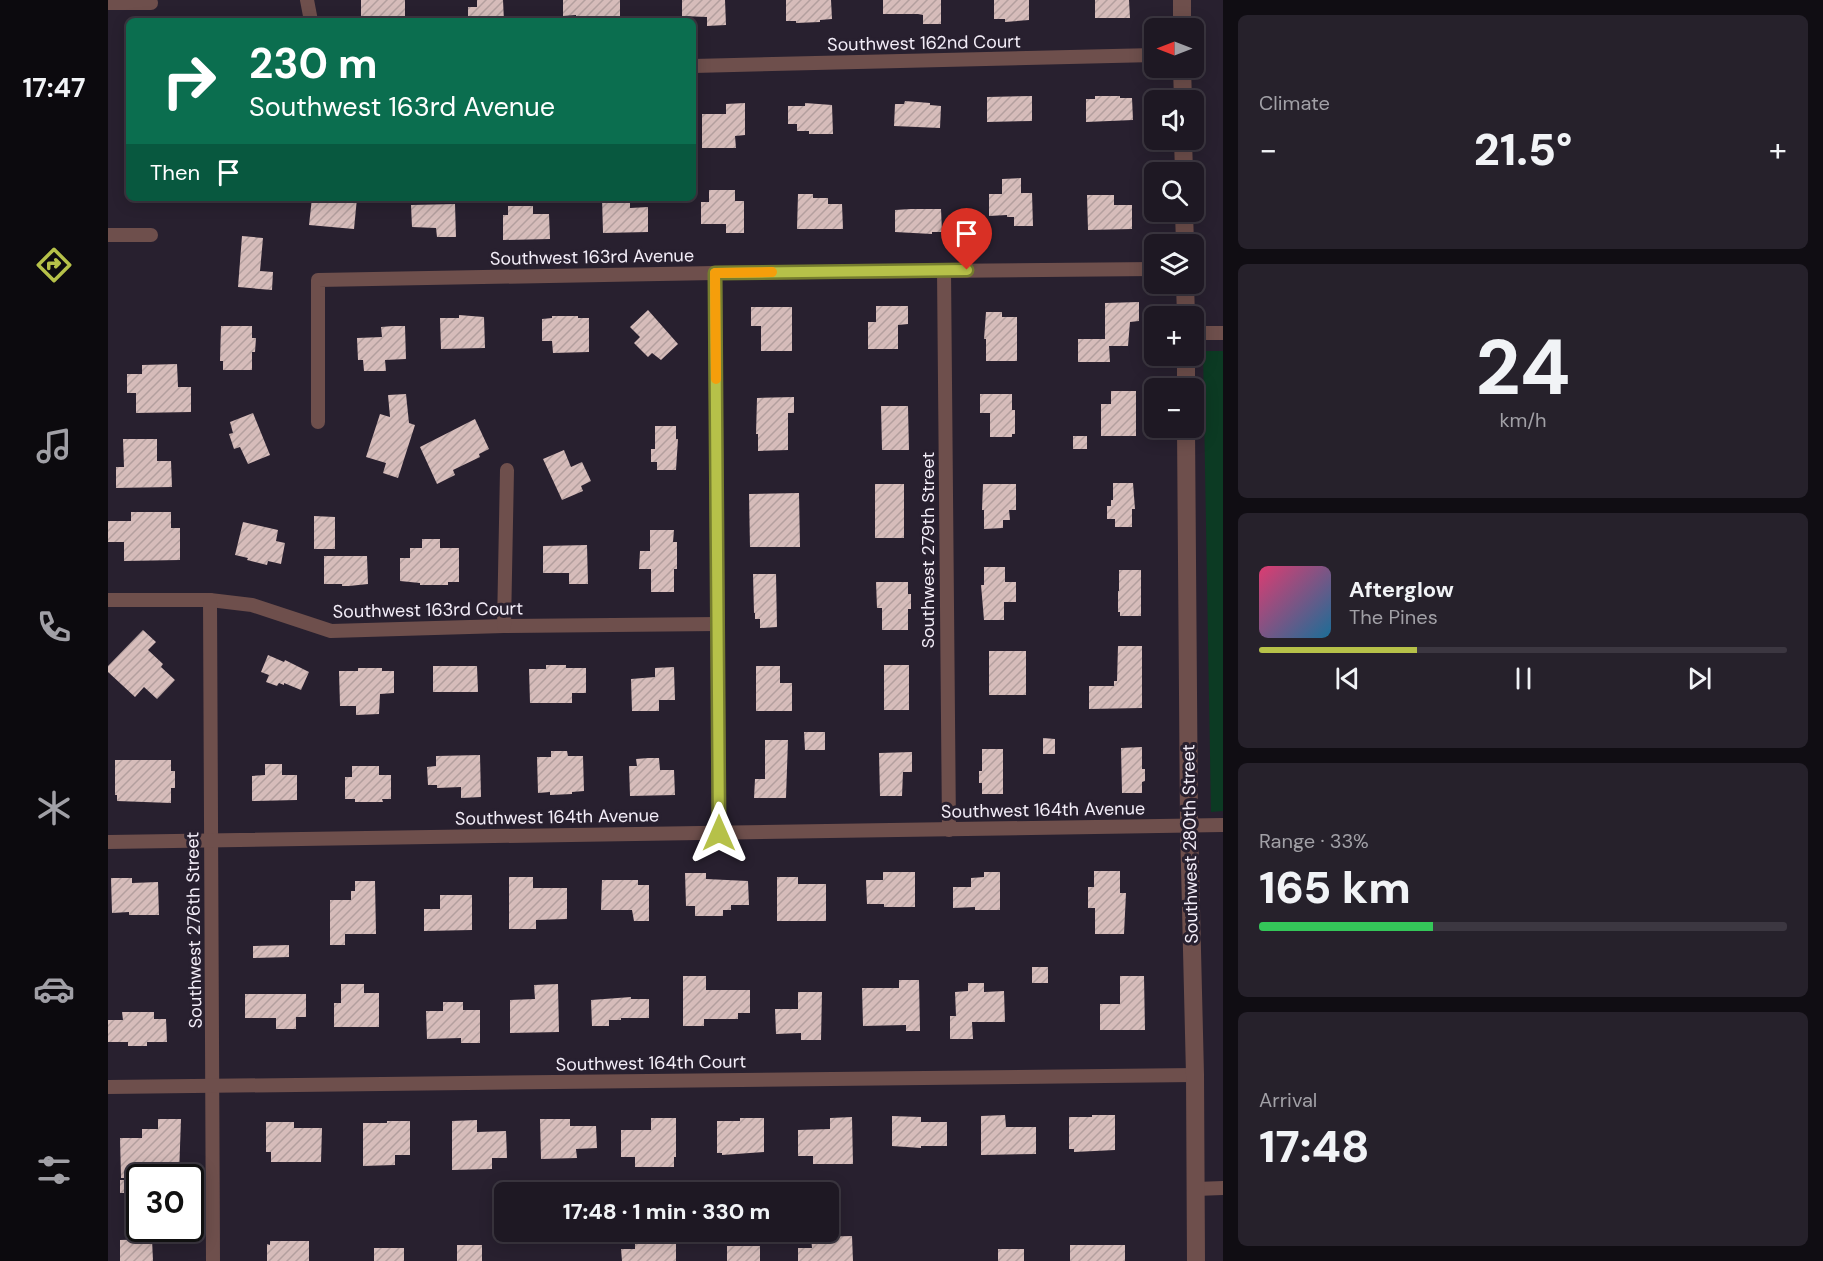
<!DOCTYPE html>
<html lang="en">
<head>
<meta charset="utf-8">
<style>
	:root { --surface:#1e1823; --page:#26212b; --text:#f1f3f6; --muted:#a1a0a6; --line:#3c3741; --accent:#b6c149 }
	body { margin:0; font-family:"DM Sans",sans-serif; background:var(--page); color:var(--text); height:100vh; display:flex; flex-direction:column; font-size:22px; white-space:nowrap }
	* { box-sizing:border-box; margin:0 }
	p { font-size:20px; color:var(--muted) }
	.icon { flex:none; width:33px; height:33px; fill:none; stroke:currentColor; stroke-width:2; stroke-linecap:round; stroke-linejoin:round }
	.map { position:relative; flex:1; overflow:hidden }
	.drawer { display:flex; flex-direction:column; gap:15px; padding:15px; background:#100d13; width:600px }
	.drawer>* { flex:none }
	.top-card { position:absolute; left:18px; top:18px; width:570px; height:183px; border-radius:9px; box-shadow:0 3px 15px #0003,0 0 0 2px var(--line); background:#0b6e4f; color:#fff; overflow:hidden }
	.needle { width:39px; rotate:270deg }
	.controls { position:absolute; left:1036px; top:18px; display:grid; gap:12px }
	.controls a { display:grid; place-items:center; width:60px; height:60px; border-radius:9px; background:var(--surface); box-shadow:0 3px 15px #0003,0 0 0 2px var(--line); font-size:30px }
	.speed { position:absolute; left:18px; top:1164px; display:flex; gap:12px; font-size:30px; font-weight:700; text-align:center }
	.speed>* { display:grid; place-content:center; width:78px; height:78px; border-radius:50%; background:var(--surface); box-shadow:0 3px 15px #0003,0 0 0 2px var(--line); line-height:1 }
	.speed .limit { border:3px solid #111; border-radius:9px; background:#fff; color:#111 }
	.pin { position:absolute; display:grid; place-items:center; width:51px; height:51px; color:#fff; margin:-62px -26px; border-radius:50% 50% 50% 0; rotate:-45deg; box-shadow:0 0 6px #0007 }
	.pin .icon { rotate:45deg }
	.me { position:absolute; width:66px; margin:-33px; rotate:0deg; stroke-linejoin:round; filter:drop-shadow(0 0 4px #0008) }
	.turn { display:flex; align-items:center; gap:21px; height:126px; padding:0 24px; font-size:27px }
	.turn .icon { width:78px; height:78px; stroke-width:2.5 }
	.turn b { display:block; font-size:42px; line-height:51px }
	.then { display:flex; align-items:center; height:57px; padding:0 24px; background:#0003; gap:12px; font-size:22px }
	.big { font-size:45px; font-weight:800; line-height:1.1 }
	.drawer .tile { flex:1; display:flex; flex-direction:column; justify-content:center; gap:9px; min-width:0; padding:0 21px; border-radius:9px; background:var(--page) }
	.drawer .dial { align-items:center; gap:0 }
	.dial b { font-size:78px; line-height:1 }
	.song { display:flex; align-items:center; gap:18px }
	.cover { width:72px; height:72px; border-radius:9px; background:linear-gradient(135deg,hsl(340 70% 55%),hsl(200 70% 35%)) }
	.played { height:6px; border-radius:3px; background:linear-gradient(90deg,var(--accent) 30%,var(--line) 30%) }
	.keys { display:flex; justify-content:space-around; direction:ltr }
	.heat { display:flex; justify-content:space-between; align-items:center; font-size:33px; direction:ltr }
	.charge { height:9px; border-radius:4px; background:linear-gradient(90deg,#34c759 33%,var(--line) 0) }
	.trip { position:absolute; left:386px; top:1182px; width:345px; height:60px; border-radius:9px; background:var(--surface); box-shadow:0 3px 15px #0003,0 0 0 2px var(--line); font-weight:800; line-height:60px; text-align:center }
	main { display:flex; flex:1; min-height:0 }
	.tab-bar { display:flex; flex-direction:column; width:108px; justify-content:space-around; align-items:center; background:#0c0a0e; color:var(--muted) }
	.tab-bar .icon { width:42px; height:42px }
	.tab-bar .selected { color:var(--accent) }
	.tab-bar b { font-size:27px; color:var(--text) }
	.map>svg:first-child { display:block }
	.park { fill:#0c3a23 }
	.building { fill:url(#building-hatch) }
	.lines { fill:none; stroke-linecap:round; stroke-linejoin:round }
	.minor { stroke:#6e4f4c; stroke-width:14 }
	.tertiary { stroke:#6e4f4c; stroke-width:18 }
	.route-casing { stroke:#767d2f; stroke-width:15 }
	.route { stroke:#b6c149; stroke-width:10 }
	.slow { stroke:#f59e0b; stroke-width:10 }
	.labels { text-anchor:middle; dominant-baseline:central; stroke-width:6; stroke-linejoin:round; paint-order:stroke }
	.street-label { font-size:18px; fill:#f3edf8; stroke:#28202f }
</style>
</head>
<body>
<main>
<nav class="tab-bar">
<b>17:47</b>
<svg class="icon selected" aria-label="directions" viewBox="0 0 24 24"><path d="M12 3l9 9-9 9-9-9zM9 14v-3h6M13 9l2 2-2 2"/></svg>
<svg class="icon" aria-label="music" viewBox="0 0 24 24"><path d="M9 18V5l10-2v13"/><circle cx="6" cy="18" r="3"/><circle cx="16" cy="16" r="3"/></svg>
<svg class="icon" aria-label="phone" viewBox="0 0 24 24"><path d="M5 4h4l2 5-3 2q2 4 5 5l2-3 5 2v4C11 20 4 13 5 4z"/></svg>
<svg class="icon" aria-label="climate" viewBox="0 0 24 24"><path d="M12 3v18M4 7l16 10M4 17L20 7"/></svg>
<svg class="icon" aria-label="car" viewBox="0 0 24 24"><path d="M5 17H2v-5l4-1 3-4h7l3 4 3 1v5h-3M9 17h6M6 11h13"/><circle cx="7" cy="17" r="2"/><circle cx="17" cy="17" r="2"/></svg>
<svg class="icon" aria-label="filters" viewBox="0 0 24 24"><path d="M4 7h16M4 17h16"/><circle cx="9" cy="7" r="2"/><circle cx="15" cy="17" r="2"/></svg>
</nav>
<div class="map">
<svg width="1115" height="1261" viewBox="0 0 1115 1261">
	<defs>
		<pattern id="building-hatch" width="6" height="6" patternUnits="userSpaceOnUse" patternTransform="scale(1.5)"><rect width="6" height="6" fill="#d6bcba"/><path d="M-1 1l2-2M0 6l6-6M5 7l2-2" fill="none" stroke="#b39f9e"/></pattern>
	</defs>
	<rect width="100%" height="100%" fill="#28202f"/>
	<path class="park" d="M1095 351H1115V811L1103 812Z"/>
	<g class="building">
		<path d="M253 0H297V21L253 19Z"/>
		<path d="M369 0H395L396 21H360V7H369Z"/>
		<path d="M455 0H512V21H468V15L455 16Z"/>
		<path d="M574 0H617L618 25 599 26V17L574 16Z"/>
		<path d="M678 0H723L724 19 712 20V22L688 23V21H678Z"/>
		<path d="M775 0H833V24H815V15L810 14H775Z"/>
		<path d="M886 0H921V20L897 22V19H886Z"/>
		<path d="M987 0H1021L1022 18H987Z"/>
		<path d="M924 96V121L879 122V97Z"/>
		<path d="M987 96H1012V98H1024L1025 120 978 122V99H987Z"/>
		<path d="M797 101 822 103V105L833 106 832 128 786 126 787 104H796Z"/>
		<path d="M637 103V135L627 136 628 148H594V114H618V104Z"/>
		<path d="M697 103 724 105 725 134H701V131H689V124H680V106H697Z"/>
		<path d="M913 178V193H924L925 226H906V217H899V215L881 216V194H894V179Z"/>
		<path d="M601 190H627V201H636V233H618V224H593V202H601Z"/>
		<path d="M690 194H705V198H720V204H734L735 229H689Z"/>
		<path d="M979 195H1006V205H1024V229L980 230Z"/>
		<path d="M204 198H249L246 229 201 225Z"/>
		<path d="M494 198H522V208L540 207V232L495 233Z"/>
		<path d="M347 204 348 237H329L328 228 304 227 303 205Z"/>
		<path d="M400 206H425V214H441L442 239 395 240V215H400Z"/>
		<path d="M803 209H833L834 232H824V234L787 232V210Z"/>
		<path d="M134 236 155 238 152 271 165 272 164 290 130 287Z"/>
		<path d="M1031 302V321L1022 322 1020 346H1001L1002 362H970V339H997V303Z"/>
		<path d="M768 306H800V324L790 325V349H760V322H768Z"/>
		<path d="M643 307H684V351H653V326H643Z"/>
		<path d="M540 310 570 344 553 360 544 353 540 357 526 343 532 337 522 327Z"/>
		<path d="M878 312H894V317H909V361H878V339H876Z"/>
		<path d="M351 315 376 317 377 348 333 349 332 318H351Z"/>
		<path d="M444 316H470V318H481V352L445 353 444 341H434V319L444 318Z"/>
		<path d="M113 326H144V338H148L147 352H144V370H115V361H112Z"/>
		<path d="M285 326H297L298 359 277 360 278 371H256L255 360H250L249 338 274 337 273 327Z"/>
		<path d="M69 364 70 387H83V412L28 413V393H19V374H34V365Z"/>
		<path d="M1003 391H1028V436H993V404H1003Z"/>
		<path d="M298 394 301 423 307 425 290 478 275 473 278 463 258 457 272 414 282 417 280 395Z"/>
		<path d="M872 394H904V410H907V434H904V437H882V413H872Z"/>
		<path d="M686 397V413H680V450L650 451V434H648L649 398Z"/>
		<path d="M773 406H800L801 450H774Z"/>
		<path d="M145 413 162 455 140 464 132 447 126 449 121 434 125 433 122 422Z"/>
		<path d="M367 419 381 449 371 454 372 457 345 470 347 475 329 484 312 447Z"/>
		<path d="M547 426H568V439H570L568 470H549V462H543V449H547Z"/>
		<rect x="965" y="436" width="14" height="13"/>
		<path d="M15 439H49V461H63L64 487 8 488V467H16Z"/>
		<path d="M456 450 463 467 474 462 483 481 473 486 475 491 454 500 435 459Z"/>
		<path d="M1005 483H1025L1027 509H1024V527H1007V519H999V506H1003V500H1005Z"/>
		<rect x="767" y="484" width="29" height="54"/>
		<path d="M875 484H908V510H901L902 520H895V528L876 529V510H874Z"/>
		<path d="M691 493 692 547H642L641 494Z"/>
		<path d="M23 512H63V528H72V560L16 561V542H0V521H23Z"/>
		<path d="M206 516 227 517V549H206Z"/>
		<path d="M135 522 170 530 168 541 177 543 173 564 160 561 159 565 139 560 140 558 127 555Z"/>
		<path d="M542 530H566L565 542H569V569H566V592H543V569H531L532 551H542Z"/>
		<path d="M314 539H332V548H351V582H340V585H312V583L292 581V558H302V548H314Z"/>
		<path d="M479 545 480 584H461V573H435V546Z"/>
		<path d="M216 556H259L260 584 241 586H234V584H216Z"/>
		<path d="M876 567H897V582H908V602H896V620H876L873 585H876Z"/>
		<path d="M1011 570H1033V616H1012V612H1010V591H1011Z"/>
		<path d="M645 574H668L669 627 652 628V619H647V613H646Z"/>
		<path d="M768 582H800V594H803V609H800V630H774V608H769Z"/>
		<path d="M35 630 48 642 40 650 55 664 53 667 67 680 49 699 36 687 27 697 0 672V666Z"/>
		<path d="M1010 646H1034V708L981 709V686H1006V681H1009Z"/>
		<rect x="881" y="651" width="37" height="44"/>
		<path d="M160 655 176 662 177 660 201 672 193 690 176 683V685L171 683 169 686 158 682 161 675 153 672Z"/>
		<path d="M438 665H458V668H478V693H464V703H422L421 669H438Z"/>
		<rect x="776" y="665" width="25" height="45"/>
		<path d="M325 666H369L370 692H325Z"/>
		<path d="M648 666H672V683H684V711H648Z"/>
		<path d="M566 667 567 700H551V711H524L523 679 547 677V668Z"/>
		<path d="M250 668H274V671H286V693L272 694 271 714 248 715V706H232L231 671H250Z"/>
		<path d="M696 732H717V750H697Z"/>
		<path d="M935 738 947 739V754H935Z"/>
		<path d="M657 740H680L678 798H646L647 779H657Z"/>
		<path d="M1034 747V769H1037V781L1034 782V793H1014L1013 748Z"/>
		<path d="M874 749H895V794H874V783H871V771H874Z"/>
		<path d="M443 751H459L460 756H475L476 791 464 792V794L442 795V792L430 793 429 757H443Z"/>
		<path d="M804 752V772H795L794 796H772L771 753Z"/>
		<path d="M372 755 373 797 353 798V787L329 788V785H320L319 767 328 766V756Z"/>
		<path d="M540 758H551L552 770H566L567 795 522 796 521 766H529L528 759Z"/>
		<path d="M7 760H63V771H67V788H63V803L9 801V795H7Z"/>
		<path d="M157 764H174V775H189V800L144 801V776L157 775Z"/>
		<path d="M244 766H271V775H283V799H274L275 802H247V799H237V777H244Z"/>
		<path d="M986 871H1012V893H1018L1016 934H987V908H980V887H986Z"/>
		<path d="M775 872H807V907H776V904H759L758 880H775Z"/>
		<path d="M876 872H892V910H867V907L845 908V887H863V878L876 877Z"/>
		<path d="M577 873H598V879L640 881 641 905H623V910H615V916H587V906H578Z"/>
		<path d="M401 877H425V888H459V919L428 920V929H401Z"/>
		<path d="M669 877H690V884H718V921H669Z"/>
		<path d="M3 878H24V883L50 882 51 915H21V912L4 913Z"/>
		<path d="M494 880H530V885H541V921H526L524 910H493Z"/>
		<path d="M247 881H267L268 934H237V945H222V900H243V891H247Z"/>
		<path d="M332 895H364V930L316 931V909H332Z"/>
		<path d="M181 945V957L145 958V946Z"/>
		<rect x="924" y="967" width="16" height="16"/>
		<path d="M575 976H598V990H642V1013H630V1019H596V1026H575Z"/>
		<path d="M1012 976H1036L1037 1030H992V1004H1012Z"/>
		<path d="M791 980H811L812 1031H798V1025L755 1026 754 988H791Z"/>
		<path d="M860 983H876V992L896 991 897 1022H864L865 1039H842V1016H848L847 992 860 991Z"/>
		<path d="M233 984H256V993H271V1027H226V1003H233Z"/>
		<path d="M450 984 451 1032 402 1033V1000L427 999 426 985Z"/>
		<path d="M690 992H714L713 1040H693V1033L668 1034 667 1009H690Z"/>
		<path d="M137 994H198V1017H188V1029H168V1018H137Z"/>
		<path d="M523 997V999H541V1018H513V1020H501V1026H484L483 1000Z"/>
		<path d="M335 1002H355V1010H372V1043H353V1038L319 1039 318 1011H335Z"/>
		<path d="M14 1012H46V1019H58L59 1042H39V1046H20V1042H0V1020H15Z"/>
		<path d="M897 1115 898 1127H928V1154L873 1155V1116Z"/>
		<path d="M984 1115H1007V1150L966 1152V1149H961V1117H984Z"/>
		<path d="M784 1116 813 1117V1122H839V1146H813V1148L784 1146Z"/>
		<path d="M744 1117 745 1164H705V1156H690V1130L722 1129V1118Z"/>
		<path d="M543 1118H568V1157H566V1167H527V1157H513V1130H543Z"/>
		<path d="M632 1118H656V1152L614 1155V1153H609V1121H632Z"/>
		<path d="M50 1119H73L71 1175H26V1178H13L12 1138H34V1129H50Z"/>
		<path d="M432 1119H462V1126H488L489 1148 468 1149 469 1158 433 1159Z"/>
		<path d="M369 1120V1132L398 1131 399 1158H384V1169L344 1170V1121Z"/>
		<path d="M279 1121H302V1155H287V1165L255 1166V1123H279Z"/>
		<path d="M158 1122H186V1128H214L213 1162H163V1152H158Z"/>
		<rect x="12" y="1180" width="12" height="13"/>
		<path d="M744 1236 745 1261H690V1248H704L703 1237Z"/>
		<path d="M527 1238H568V1261H514L513 1249H527Z"/>
		<path d="M44 1239 45 1261H12V1240Z"/>
		<path d="M162 1241H201V1261H159V1244L162 1245Z"/>
		<rect x="349" y="1245" width="25" height="16"/>
		<rect x="962" y="1245" width="55" height="16"/>
		<rect x="619" y="1246" width="33" height="15"/>
		<rect x="266" y="1248" width="30" height="13"/>
		<rect x="890" y="1249" width="26" height="12"/>
	</g>
	<g class="lines">
		<g class="minor">
			<path d="M199 0 203 21"/>
			<path d="M0 3H43"/>
			<path d="M585 66 1047 55"/>
			<path d="M0 235H43"/>
			<path d="M836 270 841 830"/>
			<path d="M607 273 611 833"/>
			<path d="M1086 333H1115"/>
			<path d="M210 422V280L607 273 1047 269"/>
			<path d="M0 600H102L144 605 223 631 396 626 610 624"/>
			<path d="M102 600 105 1261"/>
			<path d="M396 626 399 470"/>
			<path d="M0 842 1115 825"/>
			<path d="M0 1087 1087 1075"/>
			<path d="M1088 1189 1115 1188"/>
		</g>
		<g class="tertiary">
			<path d="M1074 0V28"/>
			<path d="M1074 68 1075 100"/>
			<path d="M1075 140 1076 172"/>
			<path d="M1076 212 1077 244"/>
			<path d="M1077 284 1078 316"/>
			<path d="M1078 356V388"/>
			<path d="M1078 428 1081 825 1087 1075 1088 1261"/>
		</g>
	</g>
	<g class="lines">
		<g class="route-casing">
			<path id="route" d="M611 833 607 273 859 270"/>
		</g>
		<use href="#route" class="route"/>
		<path class="slow" d="M608 379 607 273 664 272"/>
	</g>
	<g class="labels">
		<g class="street-label">
			<text transform="translate(816 43) rotate(-1)">Southwest 162nd Court</text>
			<text transform="translate(484 257) rotate(-1)">Southwest 163rd Avenue</text>
			<text transform="translate(820 550) rotate(-90)">Southwest 279th Street</text>
			<text transform="translate(320 610) rotate(-1)">Southwest 163rd Court</text>
			<text transform="translate(935 810) rotate(-1)">Southwest 164th Avenue</text>
			<text transform="translate(449 817) rotate(-1)">Southwest 164th Avenue</text>
			<text transform="translate(1082 844) rotate(-91)">Southwest 280th Street</text>
			<text transform="translate(86 930) rotate(-91)">Southwest 276th Street</text>
			<text transform="translate(543 1063) rotate(-1)">Southwest 164th Court</text>
		</g>
	</g>
</svg>
<div class="controls">
<a><svg class="needle" viewBox="-14 -14 28 28"><path d="M0-13l5 13h-10z" fill="#e53935"/><path d="M0 13l5-13h-10z" fill="#a1a0a6"/></svg></a>
<a><svg class="icon" aria-label="sound" viewBox="0 0 24 24"><path d="M4 9h4l5-4v14l-5-4H4zM17 9q2 3 0 6"/></svg></a>
<a><svg class="icon" aria-label="search" viewBox="0 0 24 24"><circle cx="10" cy="10" r="6"/><path d="M15 15l6 6"/></svg></a>
<a><svg class="icon" aria-label="layers" viewBox="0 0 24 24"><path d="M12 4l9 5-9 5-9-5zM3 14l9 5 9-5"/></svg></a>
<a>+</a>
<a>−</a>
</div>
<div class="speed"><div class="limit">30</div></div>
<div class="pin" style="left:859px;top:270px;background:#d93025"><svg class="icon" aria-label="arrive" viewBox="0 0 24 24"><path d="M6 21V4h12l-3 4 3 4H6"/></svg></div>
<svg class="me" style="left:611px;top:833px" viewBox="-20 -20 40 40"><path d="M0-17L14 15 0 8-14 15z" fill="#b6c149" stroke="#fff" stroke-width="4"/></svg>
<div class="trip">17:48 · 1 min · 330 m</div>
<div class="top-card">
<div class="turn"><svg class="icon" aria-label="right" viewBox="0 0 24 24"><path d="M7 20v-9h11M14 6l5 5-5 5"/></svg><div><b>230 m</b>Southwest 163rd Avenue</div></div>
<div class="then">Then<svg class="icon" aria-label="arrive" viewBox="0 0 24 24"><path d="M6 21V4h12l-3 4 3 4H6"/></svg></div>
</div>
</div>
<section class="drawer">
<div class="tile"><p>Climate</p>
<div class="heat"><a>−</a><b class="big">21.5°</b><a>+</a></div>
</div>
<div class="tile dial"><b>24</b><p>km/h</p></div>
<div class="tile">
<div class="song"><i class="cover"></i><div><b>Afterglow</b><p>The Pines</p></div></div>
<div class="played"></div>
<div class="keys"><svg class="icon" aria-label="previous" viewBox="0 0 24 24"><path d="M18 5L8 12l10 7zM5 5v14"/></svg><svg class="icon" aria-label="pause" viewBox="0 0 24 24"><path d="M8 5v14M16 5v14"/></svg><svg class="icon" aria-label="next" viewBox="0 0 24 24"><path d="M6 5l10 7-10 7zM19 5v14"/></svg></div>
</div>
<div class="tile"><p>Range · 33%</p><b class="big">165 km</b><div class="charge"></div></div>
<div class="tile"><p>Arrival</p><b class="big">17:48</b></div>
</section>
</main>
</body>
</html>
